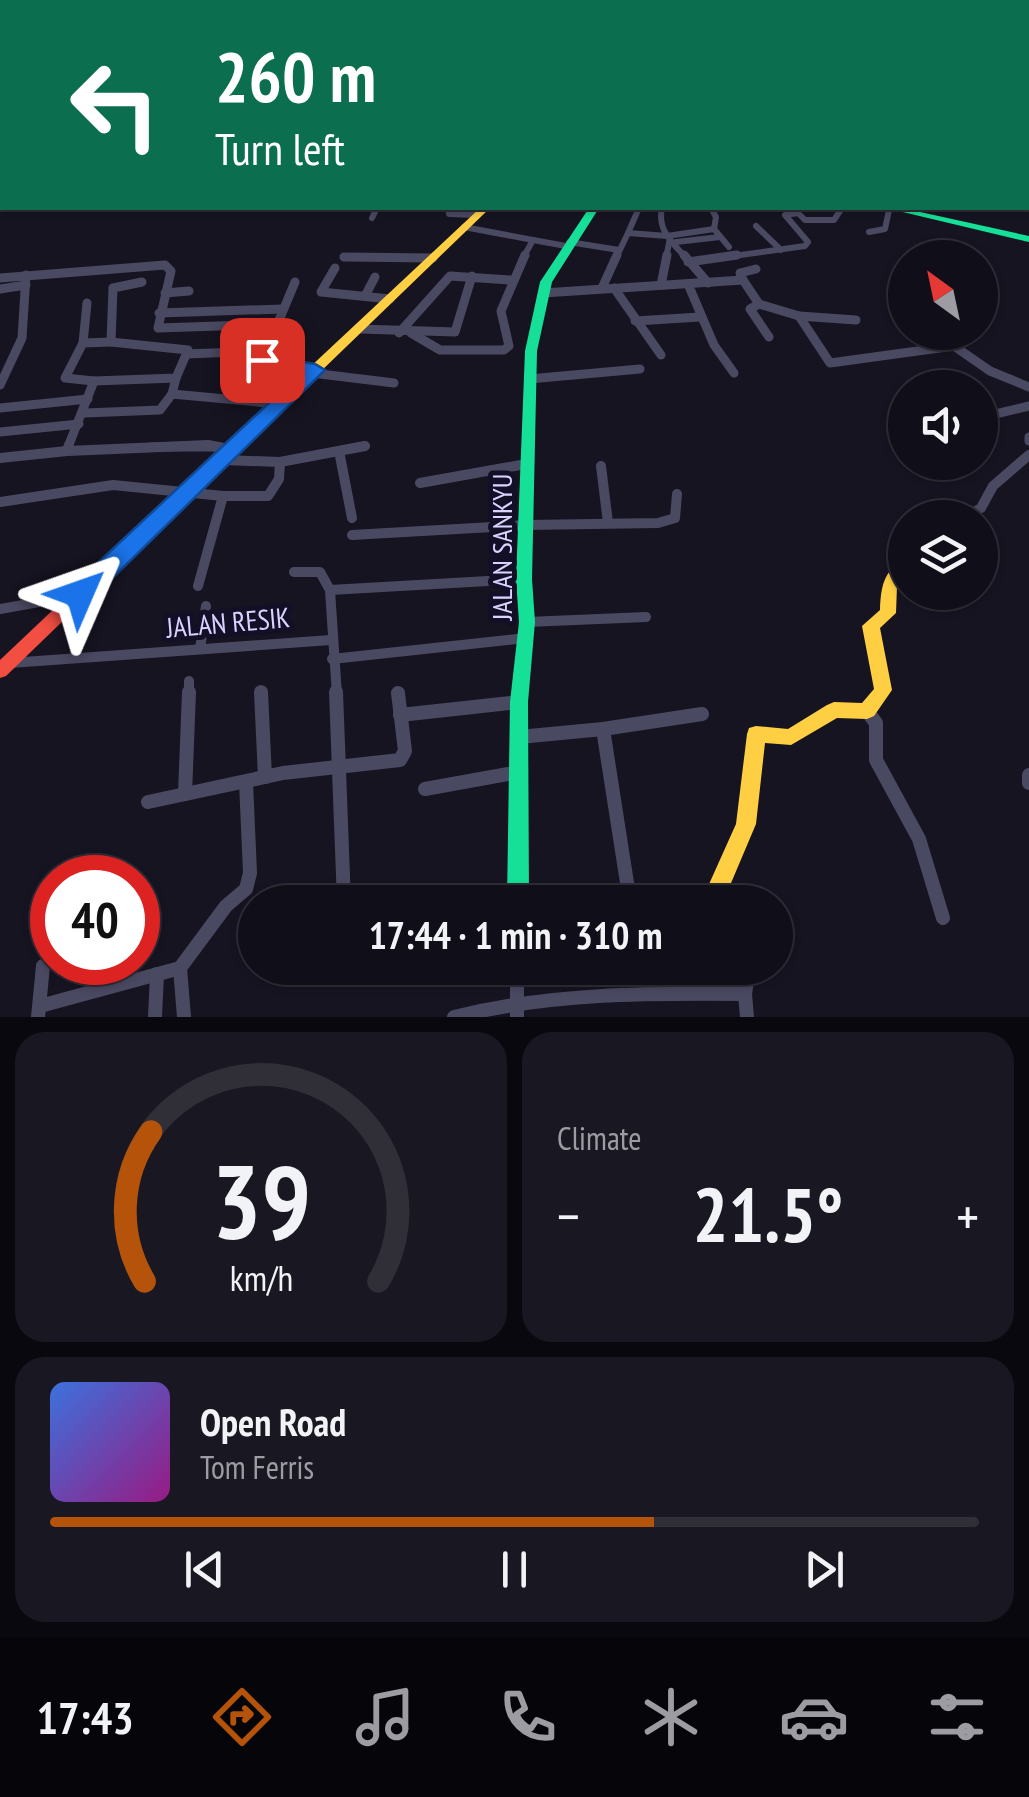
<!DOCTYPE html>
<html lang="en">
<head>
<meta charset="utf-8">
<style>
	:root { --surface:#100f19; --page:#191822; --text:#f1f3f6; --muted:#9c9ca2; --line:#302f38; --accent:#b45309 }
	body { margin:0; font-family:"PT Sans Narrow",sans-serif; background:var(--page); color:var(--text); height:100vh; display:flex; flex-direction:column; font-size:38px; white-space:nowrap }
	* { box-sizing:border-box; margin:0 }
	p { font-size:32px; color:var(--muted) }
	.icon { flex:none; width:55px; height:55px; fill:none; stroke:currentColor; stroke-width:2; stroke-linecap:round; stroke-linejoin:round }
	.map { position:relative; height:1017px; overflow:hidden }
	.side { display:flex; flex-direction:column; gap:15px; padding:15px; background:#09080e; flex:1 }
	.side>* { flex:none }
	.banner { position:absolute; left:0px; top:0px; width:1030px; height:210px; box-shadow:0 2px 8px #0004,0 0 0 2px var(--line); background:#0b6e4f; color:#fff; overflow:hidden }
	.needle { width:65px; rotate:327deg }
	.buttons { position:absolute; left:888px; top:240px; display:grid; gap:20px }
	.buttons a { display:grid; place-items:center; width:110px; height:110px; border-radius:50%; background:var(--surface); box-shadow:0 2px 8px #0004,0 0 0 2px var(--line); font-size:50px }
	.speed { position:absolute; left:30px; top:855px; display:flex; gap:20px; font-size:50px; font-weight:700; text-align:center }
	.speed>* { display:grid; place-content:center; width:130px; height:130px; border-radius:50%; background:var(--surface); box-shadow:0 2px 8px #0004,0 0 0 2px var(--line); line-height:1 }
	.speed .limit { border:15px solid #d22; background:#fff; color:#111 }
	.pin { position:absolute; display:grid; place-items:center; width:85px; height:85px; color:#fff; margin:-42px; border-radius:20px; box-shadow:0 5px 15px #0006 }
	.me { position:absolute; width:110px; margin:-55px; rotate:47deg; stroke-linejoin:round; filter:drop-shadow(0 0 8px #0008) }
	.turn { display:flex; align-items:center; gap:35px; height:210px; padding:0 50px; font-size:45px }
	.turn .icon { width:130px; height:130px; stroke-width:2.5 }
	.turn b { display:block; font-size:70px; line-height:85px }
	.big { font-size:75px; font-weight:700; line-height:1.1 }
	.side .card { flex:1; display:flex; flex-direction:column; justify-content:center; gap:15px; min-width:0; padding:0 35px; border-radius:30px; background:var(--page) }
	.side .dial { align-items:center; gap:0 }
	.dial svg { height:260px; overflow:visible; fill:none; stroke:var(--line); stroke-width:7; stroke-linecap:round; text-anchor:middle }
	.dial text { fill:var(--text); stroke:none }
	.song { display:flex; align-items:center; gap:30px }
	.cover { width:120px; height:120px; border-radius:15px; background:linear-gradient(135deg,hsl(220 70% 55%),hsl(310 70% 35%)) }
	.played { height:10px; border-radius:5px; background:linear-gradient(90deg,var(--accent) 65%,var(--line) 65%) }
	.keys { display:flex; justify-content:space-around; direction:ltr }
	.heat { display:flex; justify-content:space-between; align-items:center; font-size:55px; direction:ltr }
	.side .tiles { flex:1; display:grid; gap:15px; grid-template-columns:1fr 1fr }
	.card:last-child { grid-column:span 2 }
	.trip { position:absolute; left:238px; top:885px; width:555px; height:100px; border-radius:50px; background:var(--surface); box-shadow:0 2px 8px #0004,0 0 0 2px var(--line); font-weight:700; line-height:100px; text-align:center }
	.tab-bar { display:flex; height:160px; justify-content:space-around; align-items:center; background:#06060a; color:var(--muted) }
	.tab-bar .icon { width:70px; height:70px }
	.tab-bar .on { color:var(--accent) }
	.tab-bar b { font-size:45px; color:var(--text) }
	.map>svg:first-child { display:block }
	.lines { fill:none; stroke-linecap:round; stroke-linejoin:round }
	.river { fill:#0b1e41; fill-rule:evenodd }
	.street-far4 { stroke:#4a4962; stroke-width:5 }
	.street-far3 { stroke:#4a4962; stroke-width:6 }
	.street-far2 { stroke:#4a4962; stroke-width:9 }
	.street-far1 { stroke:#4a4962; stroke-width:10 }
	.street { stroke:#4a4962; stroke-width:14 }
	.fast { fill:#16e098; fill-rule:evenodd }
	.slow { fill:#ffcf43; fill-rule:evenodd }
	.jam { fill:#f24e42; fill-rule:evenodd }
	.route { fill:#1a73e8; stroke:#114b97; stroke-width:2.5 }
	.labels { text-anchor:middle; dominant-baseline:central; stroke-width:10; stroke-linejoin:round; paint-order:stroke }
	.street-label { font-size:28px; fill:#d9d4ff; stroke:#130f26 }
</style>
</head>
<body>
<div class="map">
<svg width="1029" height="1017" viewBox="0 0 1029 1017">
	<rect width="100%" height="100%" fill="#161421"/>
	<g class="lines">
		<path class="river" d="M2 106V112L0 113V107Z"/>
		<g class="street-far4">
			<path d="M185 0 181 2H186"/>
			<path d="M223 0 239 2"/>
			<path d="M268 0 286 2"/>
			<path d="M481 0H503"/>
			<path d="M721 0 739 2"/>
			<path d="M684 1 695 2"/>
			<path d="M3 2 30 0"/>
			<path d="M206 2 213 0"/>
			<path d="M512 2 530 0"/>
			<path d="M969 2 987 0"/>
		</g>
		<g class="street-far3">
			<path d="M448 208 449 214 478 215"/>
			<path d="M662 208C657 230 672 242 686 258"/>
			<path d="M711 208 716 217 714 229 729 247"/>
			<path d="M372 218 377 208"/>
			<path d="M756 226 781 250"/>
			<path d="M464 227 533 240 523 258"/>
			<path d="M869 232 885 229 889 210"/>
			<path d="M628 233 639 208"/>
			<path d="M533 240 566 246"/>
			<path d="M569 242 619 250"/>
			<path d="M676 242 720 237"/>
			<path d="M344 257 412 258"/>
			<path d="M616 258 628 233 667 236 714 229"/>
			<path d="M666 258 670 238"/>
			<path d="M719 258 805 246 808 242 785 215 798 213 805 220H834L842 208"/>
		</g>
		<g class="street-far2">
			<path d="M684 255 708 283"/>
			<path d="M344 257 433 258"/>
			<path d="M688 262 737 255"/>
			<path d="M335 268 321 292 390 299"/>
			<path d="M0 278 165 265 171 271 158 328 276 324"/>
			<path d="M743 280 740 273 756 269"/>
			<path d="M295 282 262 361 315 370"/>
			<path d="M688 284 714 345 734 373"/>
			<path d="M661 285 667 255"/>
			<path d="M602 288 617 255"/>
			<path d="M614 288 661 355"/>
			<path d="M0 289 26 285"/>
			<path d="M165 293 189 291"/>
			<path d="M543 293 743 280 759 304 750 309 769 337"/>
			<path d="M365 296 375 277"/>
			<path d="M759 304 799 316 830 363 954 346 990 371 1029 387"/>
			<path d="M159 313 283 309"/>
			<path d="M799 316 856 320"/>
			<path d="M635 321 700 317"/>
			<path d="M360 329 455 332 472 276"/>
			<path d="M399 333 450 276 511 280"/>
			<path d="M411 333 440 350H504L509 346 501 311 525 255"/>
			<path d="M83 343 87 303"/>
			<path d="M186 354 263 351"/>
			<path d="M312 373 394 383"/>
			<path d="M529 379 640 369"/>
			<path d="M94 381 176 378 188 350 111 342"/>
			<path d="M0 385 22 338 26 275"/>
			<path d="M172 394 279 404"/>
			<path d="M0 408 88 399"/>
			<path d="M85 413 160 410 172 394 176 378"/>
			<path d="M987 416 1029 406"/>
			<path d="M0 432 79 424"/>
			<path d="M1029 437V441"/>
			<path d="M68 447 94 381 65 378 83 343 111 342 113 288 142 282"/>
			<path d="M151 447H220"/>
			<path d="M358 447 365 446"/>
		</g>
		<g class="street-far1">
			<path d="M69 445 67 451 208 445 233 450"/>
			<path d="M339 451 352 518"/>
			<path d="M0 458 67 451"/>
			<path d="M223 460 280 462 365 446"/>
			<path d="M601 466 608 523"/>
			<path d="M420 483 526 464"/>
			<path d="M0 502 113 485 223 496H268L279 479 280 462"/>
			<path d="M964 518 981 508 993 486 1029 455"/>
			<path d="M352 535 527 525 658 523 675 518 677 494"/>
			<path d="M294 572H320L330 590 337 695"/>
			<path d="M198 586 223 496"/>
			<path d="M330 590 524 579"/>
			<path d="M0 609 78 595"/>
			<path d="M527 622 646 617"/>
			<path d="M200 649 206 606"/>
			<path d="M332 659 526 638"/>
			<path d="M10 663 331 640"/>
			<path d="M189 695V681"/>
		</g>
		<g class="street">
			<path d="M261 692 265 777"/>
			<path d="M336 692 344 902"/>
			<path d="M867 711 876 723V760L919 839 943 918"/>
			<path d="M400 715 519 702"/>
			<path d="M603 729 702 714"/>
			<path d="M519 737 603 729 630 902"/>
			<path d="M1029 775V783"/>
			<path d="M425 789 519 772"/>
			<path d="M185 794 189 692"/>
			<path d="M148 802 283 773 400 760 405 751 398 693"/>
			<path d="M758 902 759 893"/>
			<path d="M180 968 184 1017"/>
			<path d="M517 968V1017"/>
			<path d="M745 994 747 1017"/>
			<path d="M40 1006 180 968 226 906 246 889 250 873 246 782"/>
			<path d="M38 1017 43 966"/>
			<path d="M155 1017 157 974"/>
			<path d="M454 1017C551 993 645 993 745 994L749 968"/>
		</g>
		<g class="fast">
			<rect x="0" y="90" width="2" height="4"/>
			<path d="M589 208H599L552 282 537 351 532 579 535 622 528 702 529 902H507L510 702 519 622 516 579 525 351 540 282Z"/>
			<path d="M886 208H902L1029 236V242Z"/>
		</g>
		<g class="slow">
			<path d="M915 0H921L920 2H914Z"/>
			<path d="M480 208H490L288 403H278L276 400 278 397Z"/>
			<path d="M905 559V576L897 586 896 613 880 628 892 690 874 716 867 719 837 718 791 745 765 743 756 824 723 902H701L736 824 747 734 749 728 756 726 788 729 827 705 834 702 862 703 874 689 862 626 880 610C881 587 883 571 905 559Z"/>
		</g>
		<g class="jam">
			<rect x="1028" y="94" width="1" height="4"/>
			<path d="M283 396 288 397 290 400 288 403 6 676 0 678V660L278 397Z"/>
		</g>
	</g>
	<path class="route" d="M262 355 315 364 325 370 89 601H71L68 594 71 588 301 373 255 365V356Z"/>
	<g class="labels">
		<g class="street-label">
			<text transform="translate(501 547) rotate(-90)">JALAN SANKYU</text>
			<text transform="translate(228 622) rotate(-5)">JALAN RESIK</text>
		</g>
	</g>
</svg>
<div class="buttons">
<a><svg class="needle" viewBox="-14 -14 28 28"><path d="M0-13l5 13h-10z" fill="#e53935"/><path d="M0 13l5-13h-10z" fill="#9c9ca2"/></svg></a>
<a><svg class="icon" aria-label="sound" viewBox="0 0 24 24"><path d="M4 9h4l5-4v14l-5-4H4zM17 9q2 3 0 6"/></svg></a>
<a><svg class="icon" aria-label="layers" viewBox="0 0 24 24"><path d="M12 4l9 5-9 5-9-5zM3 14l9 5 9-5"/></svg></a>
</div>
<div class="speed"><div class="limit">40</div></div>
<div class="pin" style="left:262px;top:360px;background:#d93025"><svg class="icon" aria-label="arrive" viewBox="0 0 24 24"><path d="M6 21V4h12l-3 4 3 4H6"/></svg></div>
<svg class="me" style="left:80px;top:594px" viewBox="-20 -20 40 40"><path d="M0-17L14 15 0 8-14 15z" fill="#1a73e8" stroke="#fff" stroke-width="4"/></svg>
<div class="trip">17:44 · 1 min · 310 m</div>
<div class="banner">
<div class="turn"><svg class="icon" aria-label="left" viewBox="0 0 24 24"><path d="M17 20v-9H6M10 6l-5 5 5 5"/></svg><div><b>260 m</b>Turn left</div></div>
</div>
</div>
<section class="side">
<div class="tiles">
<div class="card dial"><svg viewBox="0 0 100 80">
<path d="M14 69A42 42 0 1 1 86 69"/>
<path d="M14 69A42 42 0 0 1 16 23" stroke="#b45309"/>
<text x="50" y="56" font-size="32" font-weight="700">39</text>
<text x="50" y="72" font-size="11">km/h</text>
</svg></div>
<div class="card"><p>Climate</p>
<div class="heat"><a>−</a><b class="big">21.5°</b><a>+</a></div>
</div>
<div class="card">
<div class="song"><i class="cover"></i><div><b>Open Road</b><p>Tom Ferris</p></div></div>
<div class="played"></div>
<div class="keys"><svg class="icon" aria-label="previous" viewBox="0 0 24 24"><path d="M18 5L8 12l10 7zM5 5v14"/></svg><svg class="icon" aria-label="pause" viewBox="0 0 24 24"><path d="M8 5v14M16 5v14"/></svg><svg class="icon" aria-label="next" viewBox="0 0 24 24"><path d="M6 5l10 7-10 7zM19 5v14"/></svg></div>
</div>
</div>
</section>
<nav class="tab-bar">
<b>17:43</b>
<svg class="icon on" aria-label="directions" viewBox="0 0 24 24"><path d="M12 3l9 9-9 9-9-9zM9 14v-3h6M13 9l2 2-2 2"/></svg>
<svg class="icon" aria-label="music" viewBox="0 0 24 24"><path d="M9 18V5l10-2v13"/><circle cx="6" cy="18" r="3"/><circle cx="16" cy="16" r="3"/></svg>
<svg class="icon" aria-label="phone" viewBox="0 0 24 24"><path d="M5 4h4l2 5-3 2q2 4 5 5l2-3 5 2v4C11 20 4 13 5 4z"/></svg>
<svg class="icon" aria-label="climate" viewBox="0 0 24 24"><path d="M12 3v18M4 7l16 10M4 17L20 7"/></svg>
<svg class="icon" aria-label="car" viewBox="0 0 24 24"><path d="M5 17H2v-5l4-1 3-4h7l3 4 3 1v5h-3M9 17h6M6 11h13"/><circle cx="7" cy="17" r="2"/><circle cx="17" cy="17" r="2"/></svg>
<svg class="icon" aria-label="filters" viewBox="0 0 24 24"><path d="M4 7h16M4 17h16"/><circle cx="9" cy="7" r="2"/><circle cx="15" cy="17" r="2"/></svg>
</nav>
</body>
</html>
